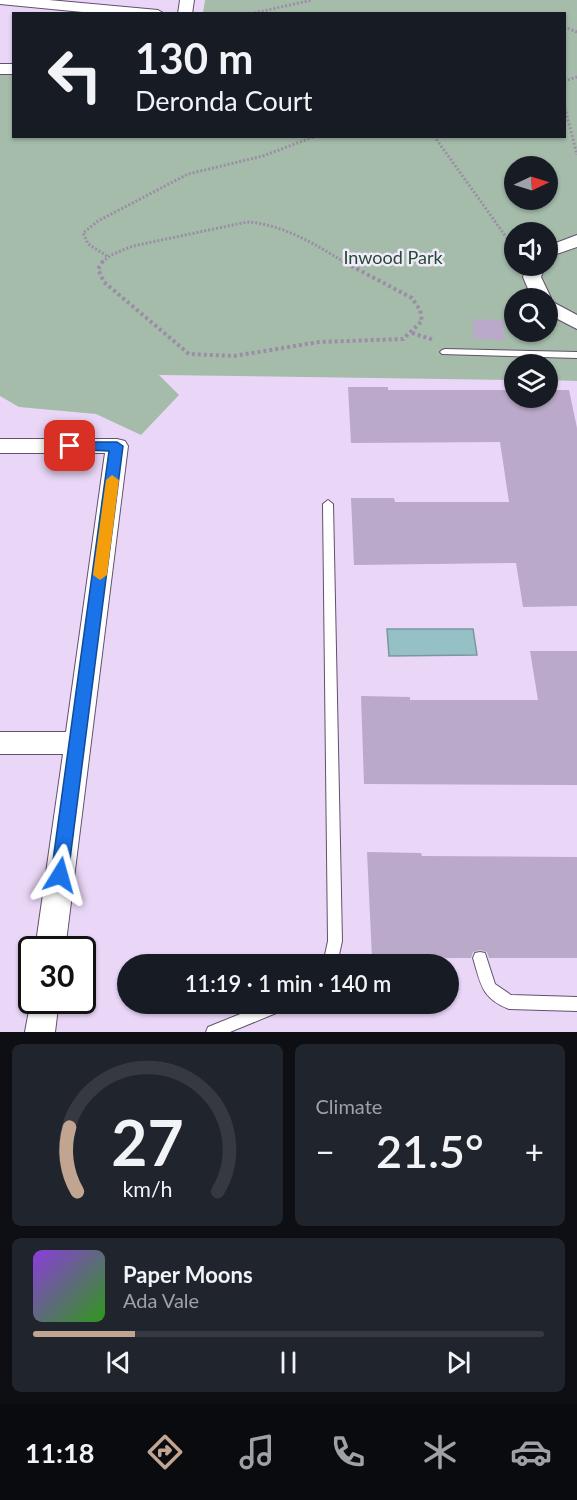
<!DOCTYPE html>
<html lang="en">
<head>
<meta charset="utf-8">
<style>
	:root { --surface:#171b24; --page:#20242c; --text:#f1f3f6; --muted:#9ea1a6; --line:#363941; --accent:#c1a590 }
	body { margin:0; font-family:Lato,sans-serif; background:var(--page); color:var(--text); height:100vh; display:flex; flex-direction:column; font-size:22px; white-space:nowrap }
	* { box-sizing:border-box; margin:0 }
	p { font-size:20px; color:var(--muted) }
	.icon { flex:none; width:33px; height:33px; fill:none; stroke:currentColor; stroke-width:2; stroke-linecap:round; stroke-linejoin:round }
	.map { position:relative; height:1032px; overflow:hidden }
	.panel { display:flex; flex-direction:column; gap:12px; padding:12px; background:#0d0f14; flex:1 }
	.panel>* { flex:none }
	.hud { position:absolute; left:12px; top:12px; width:554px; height:126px; border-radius:0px; box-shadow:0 2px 4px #0004; background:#171b24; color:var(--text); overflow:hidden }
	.needle { width:39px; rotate:86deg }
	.tools { position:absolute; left:504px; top:156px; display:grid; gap:12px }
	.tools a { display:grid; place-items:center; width:54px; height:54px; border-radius:50%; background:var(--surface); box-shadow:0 2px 4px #0004; font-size:30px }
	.speed { position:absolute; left:18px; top:936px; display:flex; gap:12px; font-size:30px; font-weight:700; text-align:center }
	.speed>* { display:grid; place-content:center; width:78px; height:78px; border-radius:50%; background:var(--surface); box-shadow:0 2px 4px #0004; line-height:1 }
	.speed .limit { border:3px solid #111; border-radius:9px; background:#fff; color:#111 }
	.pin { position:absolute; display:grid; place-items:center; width:51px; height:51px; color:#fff; margin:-26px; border-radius:12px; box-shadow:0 3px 9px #0006 }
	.me { position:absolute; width:66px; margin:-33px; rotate:8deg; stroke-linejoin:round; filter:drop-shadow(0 0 4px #0008) }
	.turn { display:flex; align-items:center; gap:21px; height:126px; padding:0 24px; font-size:27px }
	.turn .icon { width:78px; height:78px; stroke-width:2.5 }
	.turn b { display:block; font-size:42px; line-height:51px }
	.big { font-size:45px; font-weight:600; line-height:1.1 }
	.panel .tile { flex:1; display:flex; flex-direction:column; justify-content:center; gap:9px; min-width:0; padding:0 21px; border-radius:9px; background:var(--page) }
	.panel .dial { align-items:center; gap:0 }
	.dial svg { height:156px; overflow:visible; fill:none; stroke:var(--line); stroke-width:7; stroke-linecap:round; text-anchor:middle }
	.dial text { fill:var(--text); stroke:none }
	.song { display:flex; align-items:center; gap:18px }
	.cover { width:72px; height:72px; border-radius:9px; background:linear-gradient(135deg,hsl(270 70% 55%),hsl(110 70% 35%)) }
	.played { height:6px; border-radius:3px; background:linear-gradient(90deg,var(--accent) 20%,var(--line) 20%) }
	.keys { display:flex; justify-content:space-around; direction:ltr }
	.heat { display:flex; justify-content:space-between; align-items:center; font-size:33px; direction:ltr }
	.panel .tiles { flex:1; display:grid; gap:12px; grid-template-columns:1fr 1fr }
	.tile:last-child { grid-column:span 2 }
	.trip { position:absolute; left:117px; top:954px; width:342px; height:60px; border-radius:30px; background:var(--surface); box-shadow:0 2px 4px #0004; font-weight:600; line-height:60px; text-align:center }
	.dock { display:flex; height:96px; justify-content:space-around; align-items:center; background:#090b0e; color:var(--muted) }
	.dock .icon { width:42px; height:42px }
	.dock .active { color:var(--accent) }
	.dock b { font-size:27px; color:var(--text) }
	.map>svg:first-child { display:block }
	.green { fill:#a5bcab; fill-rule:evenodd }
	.water { fill:#95c0c6; stroke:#7a969e; stroke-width:1.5 }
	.building { fill:#bba9c9 }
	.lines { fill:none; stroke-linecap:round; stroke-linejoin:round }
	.service-casing { stroke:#61516c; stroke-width:2 }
	.minor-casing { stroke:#61516c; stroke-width:2 }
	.path-far1 { stroke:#9b8da5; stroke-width:3; stroke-dasharray:2 2; stroke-linecap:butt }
	.path { stroke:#9b8da5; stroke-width:4; stroke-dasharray:3 3; stroke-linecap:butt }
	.service { fill:#fff; fill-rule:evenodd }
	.minor { fill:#fff; fill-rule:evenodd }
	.route { fill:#1a73e8; stroke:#114b97; stroke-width:1.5 }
	.slow { fill:#f59e0b }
	.labels { text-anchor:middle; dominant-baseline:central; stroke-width:5; stroke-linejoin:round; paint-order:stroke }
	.park-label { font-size:18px; fill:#1d4e2e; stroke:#f3e8fc }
</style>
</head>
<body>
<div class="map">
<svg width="577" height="1032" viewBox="0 0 577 1032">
	<rect width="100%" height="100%" fill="#ead7f8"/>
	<path class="green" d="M205 0H577V381L548 380V364H514V380L159 375 179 395 141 435 96 414 19 407 0 396V75H13L14 136H564V14L203 13ZM514 166H548V200H514ZM514 232H548V266H514ZM514 298H548V332H514Z"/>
	<path class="water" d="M387 629H473L477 655 389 656Z"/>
	<g class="building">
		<path d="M473 319 503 320 505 340 474 339Z"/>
		<path d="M348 387H388V390H514V398H548V390H569L577 428V606L523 607 516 563 354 565 351 498H394L395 502H509L500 442 351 443Z"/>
		<path d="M530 651H577V785L364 784 361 696 410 697V700H538Z"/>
		<path d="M367 852 421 853 422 856 577 857V958H489L487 952 480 950 473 952 471 958H372Z"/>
	</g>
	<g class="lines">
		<g class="service-casing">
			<g id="service">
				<path d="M445 349 577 352V358L442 354 440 352 442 350Z"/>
				<path d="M328 500 333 504 342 941 337 964H323L328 941 323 504Z"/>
				<path d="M480 952 485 953 495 984 511 995 577 997V1011L509 1009C481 998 481 984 473 958L475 953Z"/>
				<path d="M265 1004H288L286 1009 230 1032H206L208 1027Z"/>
			</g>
		</g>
		<g class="minor-casing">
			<g id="minor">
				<path d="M0 0H49L158 10 165 14H103L0 4Z"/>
				<path d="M180 0H194L192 14H178Z"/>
				<rect x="0" y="64" width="14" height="10"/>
				<path d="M577 235V247L548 257V246Z"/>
				<path d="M527 266H545L541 277 551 298 549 300 577 315V329L548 314V298H532L523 277Z"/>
				<path d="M0 439H117L125 441 128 446 65 950H35L63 754H0V732H66L105 453H0Z"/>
				<path d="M32 994V1000H59L55 1032H25Z"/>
			</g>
		</g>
		<g class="path-far1">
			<path d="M250 14 312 0"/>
			<path d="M564 27 577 32"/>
			<path d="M564 81 577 77"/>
			<path d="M564 104 577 155"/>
			<path d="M434 136 514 248"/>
			<path d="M107 256 88 244 83 233 98 221 188 174 263 156 316 136"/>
			<path d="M102 262 111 255 133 246 247 222C282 224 315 244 344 262"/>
		</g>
		<g class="path">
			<path d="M103 261 98 269 104 282 189 354 234 356 319 342 403 339 422 321 420 310 412 298 342 261"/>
			<path d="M412 333 434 340"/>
		</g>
		<use href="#service" class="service"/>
		<use href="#minor" class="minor"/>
	</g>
	<path class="route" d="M70 442H117L123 446 68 875 66 881 60 883 54 881 51 875 109 451 65 449V443Z"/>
	<path class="slow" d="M112 475 119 480 107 575 100 580 93 575 106 480Z"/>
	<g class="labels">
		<g class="park-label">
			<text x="393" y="257">Inwood Park</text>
		</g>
	</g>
</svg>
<div class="tools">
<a><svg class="needle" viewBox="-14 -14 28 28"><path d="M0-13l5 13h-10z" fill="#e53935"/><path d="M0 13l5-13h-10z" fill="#9ea1a6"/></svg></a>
<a><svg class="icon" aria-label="sound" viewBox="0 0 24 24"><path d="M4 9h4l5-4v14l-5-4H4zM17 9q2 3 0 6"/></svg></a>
<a><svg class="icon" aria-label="search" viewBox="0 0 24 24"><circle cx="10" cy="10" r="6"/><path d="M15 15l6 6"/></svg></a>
<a><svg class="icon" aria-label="layers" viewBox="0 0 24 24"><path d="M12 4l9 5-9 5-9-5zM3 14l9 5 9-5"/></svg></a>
</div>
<div class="speed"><div class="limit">30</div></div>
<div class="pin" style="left:70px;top:446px;background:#d93025"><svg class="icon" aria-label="arrive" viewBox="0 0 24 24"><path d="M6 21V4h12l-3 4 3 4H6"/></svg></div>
<svg class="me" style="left:60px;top:875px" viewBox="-20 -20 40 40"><path d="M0-17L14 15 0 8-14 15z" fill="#1a73e8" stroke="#fff" stroke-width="4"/></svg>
<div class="trip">11:19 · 1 min · 140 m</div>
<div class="hud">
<div class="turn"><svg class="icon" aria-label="left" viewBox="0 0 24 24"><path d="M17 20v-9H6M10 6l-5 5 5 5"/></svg><div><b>130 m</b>Deronda Court</div></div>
</div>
</div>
<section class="panel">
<div class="tiles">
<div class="tile dial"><svg viewBox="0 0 100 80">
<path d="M14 69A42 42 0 1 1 86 69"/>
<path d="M14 69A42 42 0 0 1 10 36" stroke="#c1a590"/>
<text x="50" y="56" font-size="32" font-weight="700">27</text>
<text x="50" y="72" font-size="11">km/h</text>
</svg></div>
<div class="tile"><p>Climate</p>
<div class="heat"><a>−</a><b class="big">21.5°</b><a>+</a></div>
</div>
<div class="tile">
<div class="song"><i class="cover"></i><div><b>Paper Moons</b><p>Ada Vale</p></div></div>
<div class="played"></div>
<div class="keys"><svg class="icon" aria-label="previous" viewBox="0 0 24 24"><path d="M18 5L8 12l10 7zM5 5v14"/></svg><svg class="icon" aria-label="pause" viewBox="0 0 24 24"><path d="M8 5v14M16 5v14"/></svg><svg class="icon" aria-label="next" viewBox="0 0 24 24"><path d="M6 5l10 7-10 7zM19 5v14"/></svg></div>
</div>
</div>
</section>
<nav class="dock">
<b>11:18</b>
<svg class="icon active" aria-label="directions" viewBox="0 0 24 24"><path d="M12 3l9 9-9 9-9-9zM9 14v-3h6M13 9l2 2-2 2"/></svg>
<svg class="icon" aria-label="music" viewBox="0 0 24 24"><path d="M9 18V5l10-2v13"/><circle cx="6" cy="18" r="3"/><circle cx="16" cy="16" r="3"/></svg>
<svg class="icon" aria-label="phone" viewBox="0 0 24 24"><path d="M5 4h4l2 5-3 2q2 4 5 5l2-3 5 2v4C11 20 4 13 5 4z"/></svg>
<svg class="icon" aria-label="climate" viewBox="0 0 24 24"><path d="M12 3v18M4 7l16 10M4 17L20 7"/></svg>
<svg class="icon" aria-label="car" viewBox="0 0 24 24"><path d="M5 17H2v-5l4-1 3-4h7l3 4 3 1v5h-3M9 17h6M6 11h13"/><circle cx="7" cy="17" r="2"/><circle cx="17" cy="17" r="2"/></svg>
</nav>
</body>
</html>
